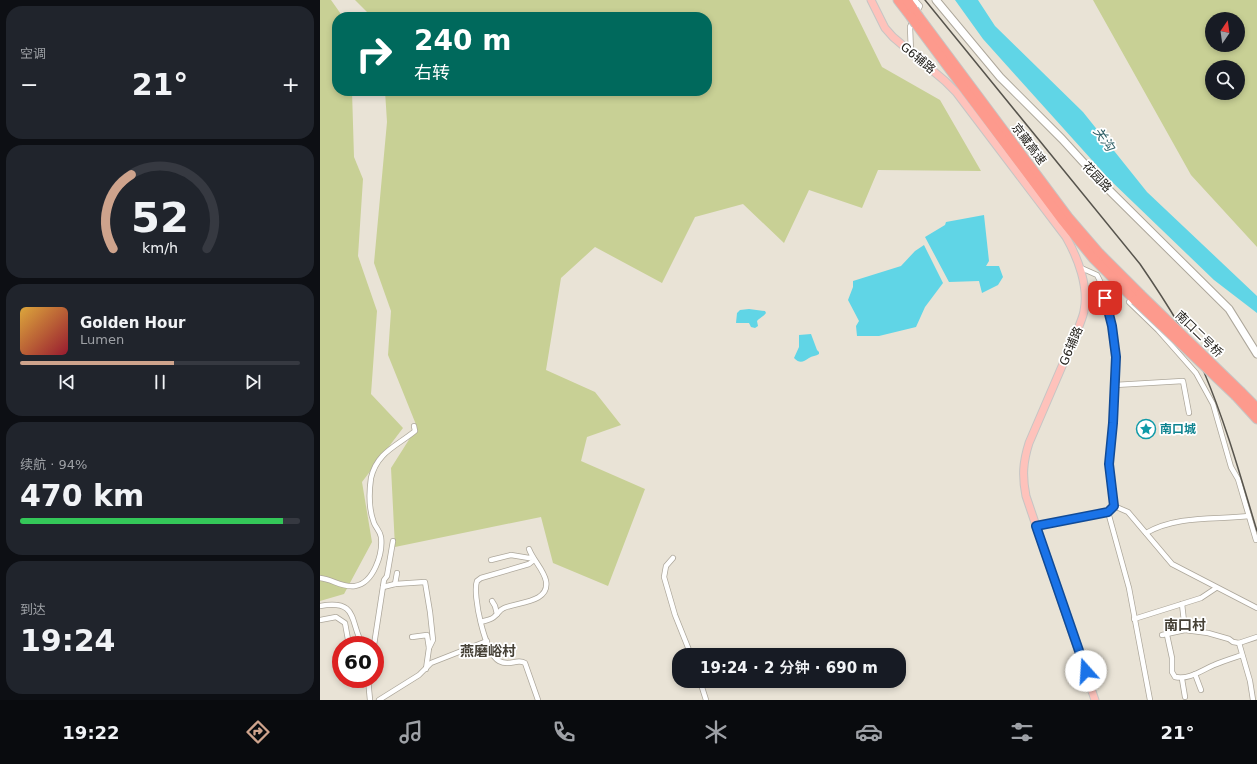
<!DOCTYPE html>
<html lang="zh">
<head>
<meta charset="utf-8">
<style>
	:root { --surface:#171b24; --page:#20242c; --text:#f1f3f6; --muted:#9ea1a6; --line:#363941; --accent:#cea38c }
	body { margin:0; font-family:"DejaVu Sans","Noto Sans SC",sans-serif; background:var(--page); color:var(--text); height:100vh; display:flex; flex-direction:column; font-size:15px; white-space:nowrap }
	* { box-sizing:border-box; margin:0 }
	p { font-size:13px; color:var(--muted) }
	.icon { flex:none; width:22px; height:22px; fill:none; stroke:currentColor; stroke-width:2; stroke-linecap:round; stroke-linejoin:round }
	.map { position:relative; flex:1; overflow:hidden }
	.side { display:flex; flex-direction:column; gap:6px; padding:6px; background:#0d0f14; width:320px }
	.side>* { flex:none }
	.hud { position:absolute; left:12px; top:12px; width:380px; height:84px; border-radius:16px; box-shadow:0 2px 6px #0003; background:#00695c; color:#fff; overflow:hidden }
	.needle { width:26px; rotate:13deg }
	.buttons { position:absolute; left:885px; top:12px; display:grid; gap:8px }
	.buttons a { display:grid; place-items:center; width:40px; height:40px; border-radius:50%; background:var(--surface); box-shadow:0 2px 6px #0003; font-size:20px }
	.speed { position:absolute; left:12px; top:636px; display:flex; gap:8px; font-size:20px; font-weight:700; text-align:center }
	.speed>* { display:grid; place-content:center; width:52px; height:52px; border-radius:50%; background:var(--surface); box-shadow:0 2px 6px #0003; line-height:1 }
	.speed .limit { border:6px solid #d22; background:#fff; color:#111 }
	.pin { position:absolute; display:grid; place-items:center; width:34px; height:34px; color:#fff; margin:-17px; border-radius:8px; box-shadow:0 2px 6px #0006 }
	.me { position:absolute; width:44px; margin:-22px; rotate:341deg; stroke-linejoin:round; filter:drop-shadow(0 0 3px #0008) }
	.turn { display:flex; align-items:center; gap:14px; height:84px; padding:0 16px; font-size:18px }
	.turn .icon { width:52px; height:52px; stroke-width:2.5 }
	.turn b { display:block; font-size:28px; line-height:34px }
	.big { font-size:30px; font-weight:600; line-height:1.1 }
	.side .card { flex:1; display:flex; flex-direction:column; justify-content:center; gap:6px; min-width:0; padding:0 14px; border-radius:16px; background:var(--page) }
	.side .dial { align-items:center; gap:0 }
	.dial svg { height:104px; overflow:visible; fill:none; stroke:var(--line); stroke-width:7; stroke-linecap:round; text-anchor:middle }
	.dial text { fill:var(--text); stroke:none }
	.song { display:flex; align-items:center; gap:12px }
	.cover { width:48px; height:48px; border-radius:6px; background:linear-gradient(135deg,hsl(40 70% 55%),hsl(350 70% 35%)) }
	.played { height:4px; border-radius:2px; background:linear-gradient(90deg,var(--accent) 55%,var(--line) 55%) }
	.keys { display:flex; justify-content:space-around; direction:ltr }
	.heat { display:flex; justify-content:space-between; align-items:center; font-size:22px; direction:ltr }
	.charge { height:6px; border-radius:3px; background:linear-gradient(90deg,#34c759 94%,var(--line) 0) }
	.trip { position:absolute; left:352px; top:648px; width:234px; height:40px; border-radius:16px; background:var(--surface); box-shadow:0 2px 6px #0003; font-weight:600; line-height:40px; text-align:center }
	.dock { display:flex; height:64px; justify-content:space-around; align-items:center; background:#090b0e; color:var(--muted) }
	.dock .icon { width:28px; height:28px }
	.dock .on { color:var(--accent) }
	.dock b { font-size:18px; color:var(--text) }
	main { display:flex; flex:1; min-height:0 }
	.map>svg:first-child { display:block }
	.green { fill:#c8d095; fill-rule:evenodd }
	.water { fill:#60d5e6 }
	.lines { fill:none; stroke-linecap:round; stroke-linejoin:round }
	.street-casing { stroke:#ada79b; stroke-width:6 }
	.secondary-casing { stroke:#ada79b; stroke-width:9 }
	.primary-casing { stroke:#c6c5c4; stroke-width:9 }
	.highway-casing { stroke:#c6c5c4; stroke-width:11 }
	.street { stroke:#fff; stroke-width:4.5 }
	.secondary { stroke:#fff; stroke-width:7 }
	.primary { stroke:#fec2bb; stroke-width:7 }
	.highway { stroke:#fd9a8d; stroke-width:9 }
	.rail { stroke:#57544d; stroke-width:1.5 }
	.highway-bridge-casing { stroke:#c6c5c4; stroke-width:11; stroke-linecap:butt }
	.highway-bridge { stroke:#fd9a8d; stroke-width:9 }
	.route-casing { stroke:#114b97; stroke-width:10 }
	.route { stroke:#1a73e8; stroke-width:7 }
	.labels { text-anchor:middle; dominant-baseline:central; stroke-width:3.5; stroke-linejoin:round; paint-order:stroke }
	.street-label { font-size:12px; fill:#22201b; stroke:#fff }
	.culture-label { font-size:12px; font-weight:bold; fill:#0d838f; stroke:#fff; text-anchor:start }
	.water-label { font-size:13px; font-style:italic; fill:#2a5c63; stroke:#fff }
	.quarter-label { font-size:14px; font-weight:bold; fill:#464136; stroke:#fff }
</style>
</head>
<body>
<main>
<section class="side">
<div class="card"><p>空调</p>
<div class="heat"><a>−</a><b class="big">21°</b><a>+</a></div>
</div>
<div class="card dial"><svg viewBox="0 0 100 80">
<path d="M14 69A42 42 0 1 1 86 69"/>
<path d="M14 69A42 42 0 0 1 28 12" stroke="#cea38c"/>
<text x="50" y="56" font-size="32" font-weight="700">52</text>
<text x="50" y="72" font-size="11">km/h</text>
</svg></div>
<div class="card">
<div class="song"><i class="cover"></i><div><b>Golden Hour</b><p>Lumen</p></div></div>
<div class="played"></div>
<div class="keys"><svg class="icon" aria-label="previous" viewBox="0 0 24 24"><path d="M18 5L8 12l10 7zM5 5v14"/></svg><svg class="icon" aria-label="pause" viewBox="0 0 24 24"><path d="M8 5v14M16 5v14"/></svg><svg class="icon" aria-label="next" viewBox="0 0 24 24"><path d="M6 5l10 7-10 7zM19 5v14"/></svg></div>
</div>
<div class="card"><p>续航 · 94%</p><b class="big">470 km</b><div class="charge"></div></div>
<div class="card"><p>到达</p><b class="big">19:24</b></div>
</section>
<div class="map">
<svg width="937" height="700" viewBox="0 0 937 700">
	<rect width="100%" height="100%" fill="#e9e3d6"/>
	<g class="green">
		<path d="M0 0H11L23 17H17V91H32L34 157 43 179 38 256 57 311 51 394 83 428 42 482 52 542 24 594 0 601Z"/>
		<path d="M35 0H529L562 67 620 100 661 171 558 170 542 208 489 190 464 243 423 204 375 217 342 283 275 247 241 278 226 370 275 392 301 425 267 437 261 461 325 489 288 586 233 563 221 517 75 547 71 468 97 427 68 355 71 311 54 263 67 122 65 91H387V17H52Z"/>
		<path d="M773 0H937V247L871 175ZM892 19H918V45H892ZM892 67H918V93H892Z"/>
	</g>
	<g class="water">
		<path d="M635 0H658L675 26 763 112 827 192 937 296V313L894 280 789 179 663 39Z"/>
		<path d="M664 215 669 261 666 266H679L683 277 678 285 662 293 659 281 629 282 605 237 625 225 626 222Z"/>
		<path d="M604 245 623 283 605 307 596 327 559 336H537L536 326 539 321 528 300 533 287V281L581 266 595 251Z"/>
		<path d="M429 309 445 311 446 313C443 317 439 318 437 321L438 326 435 328 431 327 429 323H416L417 313 420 310Z"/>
		<path d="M491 334 497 350 499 352V354C496 356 492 356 489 358 483 362 480 364 474 358L479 347V335Z"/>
	</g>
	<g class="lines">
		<g class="street-casing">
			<g id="street">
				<path d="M595 0 600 6 596 14"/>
				<path d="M591 52 590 27 593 20"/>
				<path d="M809 302 838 330 876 373 893 404 911 467 918 479 936 540"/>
				<path d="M795 385 863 381 869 413"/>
				<path d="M794 506 808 512 852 564 937 608"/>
				<path d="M788 512 809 588 830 700"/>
				<path d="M716 526 788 512 794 506 789 464 795 389 796 357 792 326 781 283 777 275 759 267"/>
				<path d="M826 533C858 515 895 520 929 516"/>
				<path d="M353 558 346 566 344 577 355 615 371 655"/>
				<path d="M171 560 191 555 209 558 212 557"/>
				<path d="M214 560 209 564 161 578 157 581C152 594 165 654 179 661 190 667 197 658 205 663L218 700"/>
				<path d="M0 578C12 579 22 588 35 586 54 583 63 553 61 537 60 531 56 528 54 523 49 510 49 492 51 478 57 452 77 446 95 431L94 426"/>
				<path d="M75 584 77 573"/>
				<path d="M63 587 75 584 105 582 110 612 113 640 109 648 106 669"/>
				<path d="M172 601 175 606 177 614"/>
				<path d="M862 604 865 630"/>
				<path d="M0 606C40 599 29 623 43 645"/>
				<path d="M814 619 881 598 896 588"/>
				<path d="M0 620 16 617 25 623 29 645"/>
				<path d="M161 622C166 620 172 620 175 616 179 613 179 610 184 608 197 602 230 603 226 581 224 570 213 560 209 549"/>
				<path d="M842 635 865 630 888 633 909 639 913 642 919 643 937 637"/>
				<path d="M847 635 852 658V672L855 677C869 680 882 670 894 665 903 661 913 658 922 655"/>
				<path d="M92 637 107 635 109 648"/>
				<path d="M919 643 930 681 933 700"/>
				<path d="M54 645 64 580 67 576 73 541"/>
				<path d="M875 674 881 690"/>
				<path d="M48 679 50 700"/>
				<path d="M862 679 865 697"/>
				<path d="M380 681 386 700"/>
				<path d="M59 700 99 675 111 663 167 641"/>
			</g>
		</g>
		<g class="secondary-casing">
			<path id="secondary" d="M616 0 680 77 742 139 784 185 909 309 937 354"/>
		</g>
		<g class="primary-casing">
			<path id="primary" d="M551 0 565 28 573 37 625 81 636 92 746 237C758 258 769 287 764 311 763 317 760 323 758 329L709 443C703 462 702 476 706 496L775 700"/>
		</g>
		<g class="highway-casing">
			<g id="highway">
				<path d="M578 0 591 17"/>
				<path d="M587 0 594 10"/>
				<path d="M599 17 748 217 779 253 820 294"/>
				<path d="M596 24 743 221 773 258 815 300"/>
				<path d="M921 392 937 408"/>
				<path d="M916 396 937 419"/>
			</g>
		</g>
		<use href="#street" class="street"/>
		<use href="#secondary" class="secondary"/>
		<use href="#primary" class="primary"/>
		<use href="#highway" class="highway"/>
		<path class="rail" d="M605 0 820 264C842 296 868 336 884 372 906 424 921 478 937 531"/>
		<g class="highway-bridge-casing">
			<g id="highway-bridge">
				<path d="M594 10 599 17"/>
				<path d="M591 17 596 24"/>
				<path d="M820 294 921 392"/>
				<path d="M815 300 916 396"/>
			</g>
		</g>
		<use href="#highway-bridge" class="highway-bridge"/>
	</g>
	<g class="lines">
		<g class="route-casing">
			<path id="route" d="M766 671 716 526 788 512 794 506 789 464 793 423 796 357 792 326 785 298"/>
		</g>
		<use href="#route" class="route"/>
	</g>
	<defs>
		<g id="sight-ring" transform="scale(1)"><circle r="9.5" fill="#fff" stroke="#0f9aa8" stroke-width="1.5"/><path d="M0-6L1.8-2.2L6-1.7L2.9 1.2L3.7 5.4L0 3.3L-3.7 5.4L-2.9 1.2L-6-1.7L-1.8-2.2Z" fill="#0f9aa8"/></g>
	</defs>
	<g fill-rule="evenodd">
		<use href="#sight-ring" x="826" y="429"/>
	</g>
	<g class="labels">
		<g class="street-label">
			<text transform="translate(598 58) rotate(40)">G6辅路</text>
			<text transform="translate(709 144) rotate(53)">京藏高速</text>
			<text transform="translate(777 177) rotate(47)">花园路</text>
			<text transform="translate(879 334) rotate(44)">南口二号桥</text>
			<text transform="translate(751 346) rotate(-67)">G6辅路</text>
		</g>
		<g class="culture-label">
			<text x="840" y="429">南口城</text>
		</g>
		<g class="water-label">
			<text transform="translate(784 139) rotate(55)">关沟</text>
		</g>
		<g class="quarter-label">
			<text x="865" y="625">南口村</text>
			<text x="168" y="651">燕磨峪村</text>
		</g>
	</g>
</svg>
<div class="buttons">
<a><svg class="needle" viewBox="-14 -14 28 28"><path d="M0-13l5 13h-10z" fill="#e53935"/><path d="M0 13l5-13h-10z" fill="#9ea1a6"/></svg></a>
<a><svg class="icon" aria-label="search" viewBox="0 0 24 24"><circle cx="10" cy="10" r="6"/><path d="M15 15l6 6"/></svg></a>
</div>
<div class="speed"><div class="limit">60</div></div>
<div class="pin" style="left:785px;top:298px;background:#d93025"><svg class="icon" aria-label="arrive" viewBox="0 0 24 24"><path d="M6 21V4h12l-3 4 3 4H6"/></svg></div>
<svg class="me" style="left:766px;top:671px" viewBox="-20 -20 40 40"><circle r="19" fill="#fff"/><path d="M0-13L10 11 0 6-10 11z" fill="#1a73e8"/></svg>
<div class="trip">19:24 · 2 分钟 · 690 m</div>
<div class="hud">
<div class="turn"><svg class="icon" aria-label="right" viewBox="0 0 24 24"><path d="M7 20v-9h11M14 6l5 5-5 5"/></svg><div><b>240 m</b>右转</div></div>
</div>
</div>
</main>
<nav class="dock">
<b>19:22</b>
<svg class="icon on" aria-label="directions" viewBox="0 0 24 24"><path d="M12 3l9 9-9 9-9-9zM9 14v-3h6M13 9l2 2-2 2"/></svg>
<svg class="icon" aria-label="music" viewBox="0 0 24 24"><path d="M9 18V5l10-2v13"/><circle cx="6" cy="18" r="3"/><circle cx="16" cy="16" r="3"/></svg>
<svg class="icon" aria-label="phone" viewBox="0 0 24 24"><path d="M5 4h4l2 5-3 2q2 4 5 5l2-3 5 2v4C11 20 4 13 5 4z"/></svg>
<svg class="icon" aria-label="climate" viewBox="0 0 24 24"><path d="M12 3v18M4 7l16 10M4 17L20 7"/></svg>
<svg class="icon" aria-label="car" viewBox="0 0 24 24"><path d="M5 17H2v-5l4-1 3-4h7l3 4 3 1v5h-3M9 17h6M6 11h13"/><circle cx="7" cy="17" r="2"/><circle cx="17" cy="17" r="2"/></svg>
<svg class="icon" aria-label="filters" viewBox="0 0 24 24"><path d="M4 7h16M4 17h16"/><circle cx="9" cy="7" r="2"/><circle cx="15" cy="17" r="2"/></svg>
<b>21°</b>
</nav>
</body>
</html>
